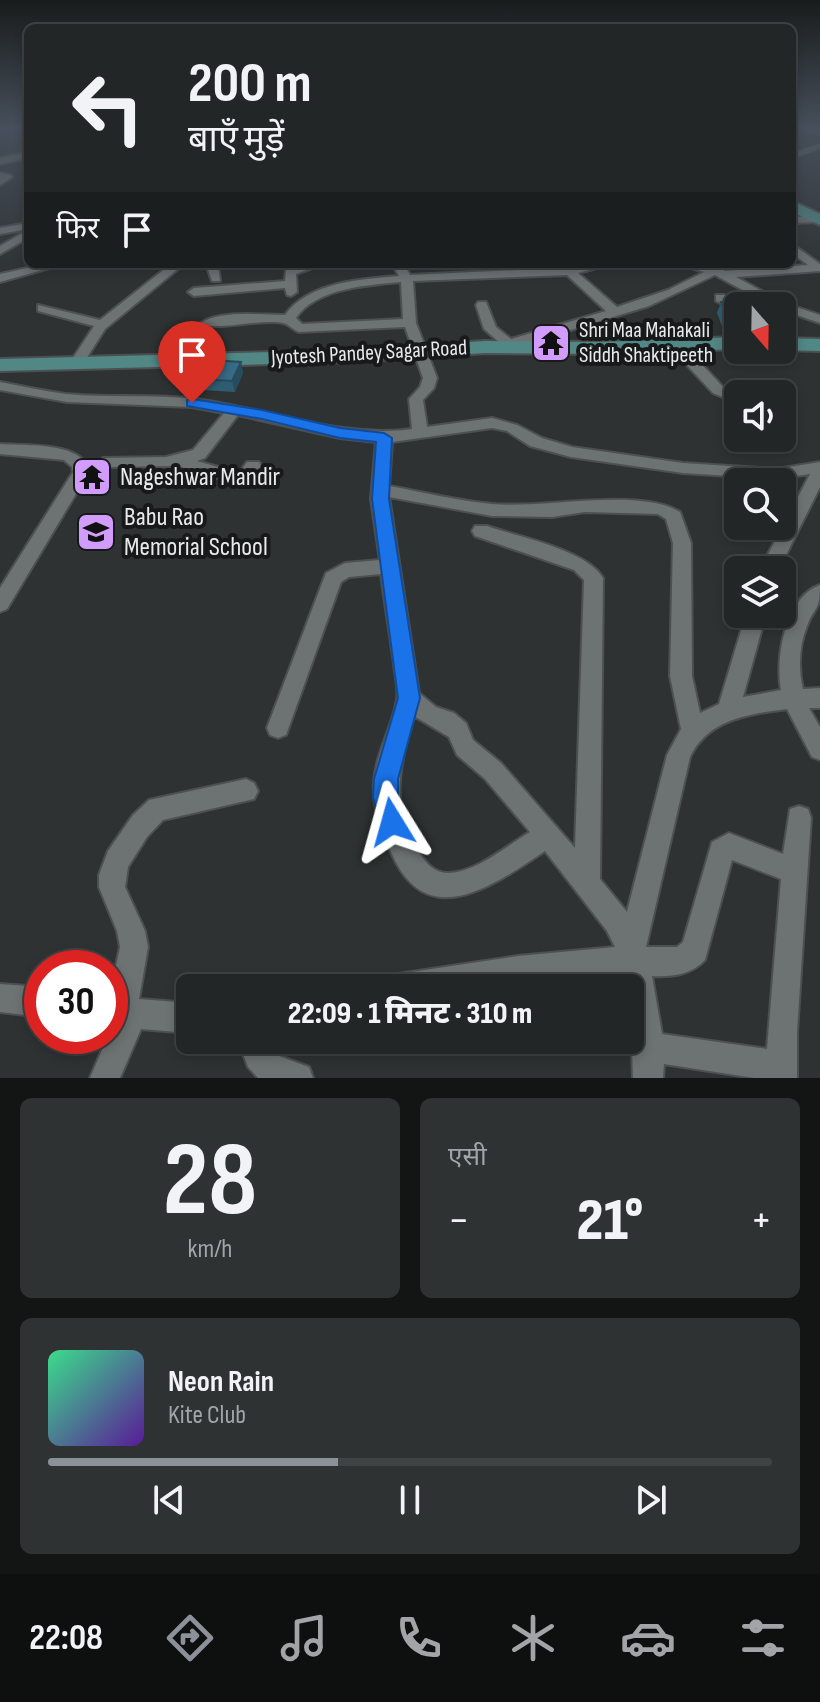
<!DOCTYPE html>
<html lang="hi">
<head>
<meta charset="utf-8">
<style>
	:root { --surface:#222626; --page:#2e3232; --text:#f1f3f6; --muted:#a2a5a7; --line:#3f4343; --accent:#8c9099 }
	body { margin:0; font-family:"Sofia Sans Condensed","Noto Sans Devanagari",sans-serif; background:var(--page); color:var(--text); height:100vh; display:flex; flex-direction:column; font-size:30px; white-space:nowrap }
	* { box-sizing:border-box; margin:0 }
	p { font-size:26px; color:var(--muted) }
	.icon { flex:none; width:44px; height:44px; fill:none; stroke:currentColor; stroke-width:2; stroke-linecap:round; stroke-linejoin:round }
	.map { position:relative; height:1078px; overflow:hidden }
	.panel { display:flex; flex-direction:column; gap:20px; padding:20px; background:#131515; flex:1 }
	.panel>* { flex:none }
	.guide { position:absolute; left:24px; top:24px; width:772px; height:244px; border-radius:12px; box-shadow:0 4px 12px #0003,0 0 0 2px var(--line); background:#222626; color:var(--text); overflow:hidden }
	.needle { width:52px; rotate:160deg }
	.tools { position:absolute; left:724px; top:292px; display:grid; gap:16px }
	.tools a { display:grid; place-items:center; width:72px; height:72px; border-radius:12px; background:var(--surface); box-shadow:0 4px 12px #0003,0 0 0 2px var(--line); font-size:40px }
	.speed { position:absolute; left:24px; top:950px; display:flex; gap:16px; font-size:40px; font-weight:700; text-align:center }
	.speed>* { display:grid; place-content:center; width:104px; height:104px; border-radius:50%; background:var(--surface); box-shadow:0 4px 12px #0003,0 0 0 2px var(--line); line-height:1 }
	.speed .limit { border:12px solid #d22; background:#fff; color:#111 }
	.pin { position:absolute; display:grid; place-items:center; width:68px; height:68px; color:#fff; margin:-82px -34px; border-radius:50% 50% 50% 0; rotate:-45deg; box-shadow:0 0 8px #0007 }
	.pin .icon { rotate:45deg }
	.me { position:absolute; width:88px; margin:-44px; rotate:352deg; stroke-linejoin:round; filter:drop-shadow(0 0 6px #0008) }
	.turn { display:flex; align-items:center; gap:28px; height:168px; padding:0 32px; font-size:36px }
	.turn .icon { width:104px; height:104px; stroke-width:2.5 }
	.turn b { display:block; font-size:56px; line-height:68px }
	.then { display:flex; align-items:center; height:76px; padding:0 32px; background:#0003; gap:16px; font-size:30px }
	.big { font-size:60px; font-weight:800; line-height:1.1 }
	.panel .tile { flex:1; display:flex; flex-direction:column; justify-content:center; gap:12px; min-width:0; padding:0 28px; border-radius:12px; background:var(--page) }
	.panel .dial { align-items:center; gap:0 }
	.dial b { font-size:104px; line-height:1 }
	.song { display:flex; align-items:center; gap:24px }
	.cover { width:96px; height:96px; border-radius:12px; background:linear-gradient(135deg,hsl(150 70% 55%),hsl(270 70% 35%)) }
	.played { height:8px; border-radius:4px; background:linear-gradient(90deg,var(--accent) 40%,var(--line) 40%) }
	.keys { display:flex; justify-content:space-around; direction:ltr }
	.heat { display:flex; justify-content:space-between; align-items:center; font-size:44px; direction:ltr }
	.panel .tiles { flex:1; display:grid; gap:20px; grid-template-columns:1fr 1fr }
	.tile:last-child { grid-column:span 2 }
	.trip { position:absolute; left:176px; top:974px; width:468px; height:80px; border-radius:12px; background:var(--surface); box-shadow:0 4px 12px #0003,0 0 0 2px var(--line); font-weight:800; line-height:80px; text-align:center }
	.tabs { display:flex; height:128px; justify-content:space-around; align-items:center; background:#0e0f0f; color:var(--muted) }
	.tabs .icon { width:56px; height:56px }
	.tabs .on { color:var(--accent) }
	.tabs b { font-size:36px; color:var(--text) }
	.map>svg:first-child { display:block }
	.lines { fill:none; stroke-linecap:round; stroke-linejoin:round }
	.service-casing { stroke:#4d5051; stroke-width:7 }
	.minor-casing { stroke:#4d5051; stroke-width:4 }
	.primary-casing { stroke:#4d5051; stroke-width:4 }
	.service { stroke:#6d7273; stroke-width:5 }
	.minor { fill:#6d7273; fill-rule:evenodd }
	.primary { fill:#518785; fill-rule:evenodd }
	.wall { fill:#2e5d72 }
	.shaded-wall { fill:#264c5d }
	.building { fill:#366c85; stroke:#264c5d; stroke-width:2 }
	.route { fill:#1a73e8; stroke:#114b97; stroke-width:2 }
	.labels { text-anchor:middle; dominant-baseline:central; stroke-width:8; stroke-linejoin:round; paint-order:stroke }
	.far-poi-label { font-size:22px; fill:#e8eaeb; stroke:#18191a; text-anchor:start }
	.far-street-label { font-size:22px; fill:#e8eaeb; stroke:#18191a }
	.poi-label { font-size:26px; fill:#e8eaeb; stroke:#18191a; text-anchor:start }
</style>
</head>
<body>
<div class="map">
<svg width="820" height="1078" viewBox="0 0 820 1078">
	<rect width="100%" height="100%" fill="#2e3233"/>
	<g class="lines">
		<g class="service-casing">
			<g id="service">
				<path d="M805 127 820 133"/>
				<path d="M792 156 820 146"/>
			</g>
		</g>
		<g class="minor-casing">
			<g id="minor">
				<path d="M28 152V158L0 164V158Z"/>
				<path d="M0 173 10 175 12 177 0 185Z"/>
				<path d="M819 216 820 222 792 223V217Z"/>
				<path d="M28 223V229L0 234V228Z"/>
				<path d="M28 230V238L0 254V246Z"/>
				<path d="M792 244 820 264V271L736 277 784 303 820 315V323L782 310V306H772L715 275 649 306 502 351 495 347 500 343 484 329 476 305 478 302H486L496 327 511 339 606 311 567 275 413 281 416 323 437 378 434 388 423 400 427 427 492 418 517 425 542 438 572 447 683 463 777 469 820 462V487L782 563H768L766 558 810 474 777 479 683 473 571 457 530 446 507 431 492 428 392 442 389 486C423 492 458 501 492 504 544 509 639 487 680 512L691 543 692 676 700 713 719 704 746 614H766L743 697 781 690C775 659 785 597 820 585 820 612 815 605 807 626 799 646 798 668 803 689L820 688V708H809L820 727V760L812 757 787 709C749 714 708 719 690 757L646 947H677L683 942 712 842 729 833 783 854 790 809 799 806 808 809 811 818 797 1032V1078H754L664 1064 663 1078H633L630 988H626L624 975 491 988H384L388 978 398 974 518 956 615 947 607 931 545 851C494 885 426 935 391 852 381 830 372 806 374 782 376 753 392 728 397 700 399 689 395 675 394 664 390 634 385 604 381 574L349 577 341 582 286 735 278 738 270 735 267 728 326 573 345 563 380 560 371 499 376 442 340 438 238 415 205 458 197 461 239 473 247 462H259L261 466C255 476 252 481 241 485L178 466 109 467 103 466 101 462 103 458 166 457 193 450 224 413 192 407 67 402 0 390V382C22 386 44 391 66 394 109 398 152 394 195 399 266 408 342 439 412 429L409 399 420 387 423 378 405 327 299 332C293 330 289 324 283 323 262 318 213 332 201 323 219 310 262 315 285 315 308 282 362 279 399 276L392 264H404L410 275 560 268V264L572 267 612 264 578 273 617 307 668 290 704 272 679 264 712 267 731 264 724 271 808 265 792 253ZM401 282 403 319 302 324 296 318C316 288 368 285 401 282ZM389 497 492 516 552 517 585 512 658 514 666 519 673 543 670 676 681 729 667 755 627 912 600 879 603 578C587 550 518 537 487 526H475L472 531 475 536 574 570 584 580 575 848 501 763 473 740 466 723 454 713 436 707 419 693ZM414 716 449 737 457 755 485 779 530 832C506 846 477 872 448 873 434 873 426 863 419 853 389 808 399 764 414 716ZM732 860 781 879 767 1049 662 1034 652 976C672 977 691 975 705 960Z"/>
				<path d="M45 264 53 267 0 282V274Z"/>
				<path d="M171 264H184L105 329 81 367H71L69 364 94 326 38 311V305L100 320Z"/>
				<path d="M206 264H218L220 281H212Z"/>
				<path d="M305 264H323L296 274 297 292 291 296 287 295 285 288 194 296 188 292 194 288 285 281 286 270Z"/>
				<path d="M716 295H724L743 306H738V312L716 301Z"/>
				<path d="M675 340 680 341 723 387 738 394V404L713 393 670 347 668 344Z"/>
				<path d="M0 444C25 446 84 441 89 472L7 609 0 612V588L73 472 72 467 64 460 0 454Z"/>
				<path d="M246 779 254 783 258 791 254 799 163 820 147 837 128 867 125 887 145 931 148 947 139 999 190 1003V1033L141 1029 120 1078H90L113 1024H110V994L120 947 117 931 99 887V875L108 851 133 815 149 800Z"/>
				<path d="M0 984 42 987V1017L0 1012Z"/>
				<path d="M238 1040H268L279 1056 309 1067 313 1078H258L248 1067Z"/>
			</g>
		</g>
		<g class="primary-casing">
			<g id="primary">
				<path d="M792 201 820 214V225L792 212Z"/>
				<path d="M738 337V349L598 354 485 353 351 362 0 371V359L351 350 485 341 598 342Z"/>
				<path d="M782 338 820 339V351L781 350Z"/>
			</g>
		</g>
		<use href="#service" class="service"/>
		<use href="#minor" class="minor"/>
		<use href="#primary" class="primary"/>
	</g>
	<g class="wall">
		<path d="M721 302 738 306V334H725L717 313Z"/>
		<path d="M241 362 243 373 235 392 202 390 200 379Z"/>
	</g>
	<path class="shaded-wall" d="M241 362 243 373 235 392 232 381Z"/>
	<g class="building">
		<path d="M721 302 740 303 741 306H738V323H730Z"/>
		<path d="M209 360 241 362 232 381 200 379Z"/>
	</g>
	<linearGradient id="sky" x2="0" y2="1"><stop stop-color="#191c1c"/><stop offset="0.46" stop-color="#464f5b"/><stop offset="1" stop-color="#464f5b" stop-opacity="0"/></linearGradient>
	<rect width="820" height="278" fill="url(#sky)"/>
	<path class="route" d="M192 399 262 410 340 428 384 433 392 438 389 499 420 698 398 779V798L404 822 400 831 392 835 383 831 373 798 374 779 398 698 372 499 376 442 340 438 262 419 187 406V400Z"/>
	<defs>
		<g id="temple-square" transform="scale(2)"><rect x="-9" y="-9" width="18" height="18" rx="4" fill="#d29cfd" stroke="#18191a"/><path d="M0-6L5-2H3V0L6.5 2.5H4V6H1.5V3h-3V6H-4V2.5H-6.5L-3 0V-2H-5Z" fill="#111"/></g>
		<g id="university-square" transform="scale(2)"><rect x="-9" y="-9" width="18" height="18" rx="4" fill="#d29cfd" stroke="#18191a"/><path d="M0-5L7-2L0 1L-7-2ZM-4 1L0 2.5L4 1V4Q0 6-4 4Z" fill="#111"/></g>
	</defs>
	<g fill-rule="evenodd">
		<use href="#temple-square" x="551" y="343"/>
		<use href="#temple-square" x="92" y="477"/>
		<use href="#university-square" x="96" y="532"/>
	</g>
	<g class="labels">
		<g class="far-poi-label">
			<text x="579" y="330">Shri Maa Mahakali<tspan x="579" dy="25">Siddh Shaktipeeth</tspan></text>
		</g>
		<g class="far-street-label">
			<text transform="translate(369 353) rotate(-3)">Jyotesh Pandey Sagar Road</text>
		</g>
		<g class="poi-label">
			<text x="120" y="477">Nageshwar Mandir</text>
			<text x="124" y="517">Babu Rao<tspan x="124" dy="30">Memorial School</tspan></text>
		</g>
	</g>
</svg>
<div class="tools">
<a><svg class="needle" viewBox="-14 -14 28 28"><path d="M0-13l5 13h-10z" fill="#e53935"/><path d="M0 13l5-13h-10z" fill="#a2a5a7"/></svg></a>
<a><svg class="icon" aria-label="sound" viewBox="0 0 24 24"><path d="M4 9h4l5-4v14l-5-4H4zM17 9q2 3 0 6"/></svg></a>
<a><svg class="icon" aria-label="search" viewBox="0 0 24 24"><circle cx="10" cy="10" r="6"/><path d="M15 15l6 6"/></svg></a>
<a><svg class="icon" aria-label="layers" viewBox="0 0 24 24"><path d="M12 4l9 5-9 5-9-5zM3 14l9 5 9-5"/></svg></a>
</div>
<div class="speed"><div class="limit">30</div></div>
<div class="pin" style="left:192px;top:403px;background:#d93025"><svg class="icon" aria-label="arrive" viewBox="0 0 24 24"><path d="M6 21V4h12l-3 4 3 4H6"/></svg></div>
<svg class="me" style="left:392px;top:822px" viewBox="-20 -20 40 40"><path d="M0-17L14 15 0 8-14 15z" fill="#1a73e8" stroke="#fff" stroke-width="4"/></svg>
<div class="trip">22:09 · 1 मिनट · 310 m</div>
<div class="guide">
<div class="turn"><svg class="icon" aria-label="left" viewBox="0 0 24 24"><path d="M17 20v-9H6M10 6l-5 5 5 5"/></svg><div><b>200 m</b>बाएँ मुड़ें</div></div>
<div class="then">फिर<svg class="icon" aria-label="arrive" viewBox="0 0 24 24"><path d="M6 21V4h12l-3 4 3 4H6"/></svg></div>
</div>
</div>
<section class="panel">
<div class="tiles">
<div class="tile dial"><b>28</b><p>km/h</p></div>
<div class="tile"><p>एसी</p>
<div class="heat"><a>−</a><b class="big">21°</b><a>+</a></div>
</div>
<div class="tile">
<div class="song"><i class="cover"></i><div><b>Neon Rain</b><p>Kite Club</p></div></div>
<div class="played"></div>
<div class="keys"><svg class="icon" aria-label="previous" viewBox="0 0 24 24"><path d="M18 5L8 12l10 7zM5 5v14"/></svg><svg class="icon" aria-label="pause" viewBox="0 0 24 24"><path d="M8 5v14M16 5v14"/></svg><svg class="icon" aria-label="next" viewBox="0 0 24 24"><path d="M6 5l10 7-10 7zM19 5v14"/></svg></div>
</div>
</div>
</section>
<nav class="tabs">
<b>22:08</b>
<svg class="icon on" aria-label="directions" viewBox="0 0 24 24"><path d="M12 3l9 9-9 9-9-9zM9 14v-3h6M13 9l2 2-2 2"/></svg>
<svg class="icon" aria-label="music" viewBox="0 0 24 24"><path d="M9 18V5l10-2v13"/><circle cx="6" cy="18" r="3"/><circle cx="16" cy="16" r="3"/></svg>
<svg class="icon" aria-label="phone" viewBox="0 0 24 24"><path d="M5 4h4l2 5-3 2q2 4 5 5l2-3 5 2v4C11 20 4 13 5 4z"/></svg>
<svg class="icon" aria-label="climate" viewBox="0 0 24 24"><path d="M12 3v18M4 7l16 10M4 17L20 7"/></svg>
<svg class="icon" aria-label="car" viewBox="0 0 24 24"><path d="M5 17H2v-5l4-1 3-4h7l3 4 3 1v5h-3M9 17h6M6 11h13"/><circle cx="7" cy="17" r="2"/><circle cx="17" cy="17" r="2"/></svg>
<svg class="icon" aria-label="filters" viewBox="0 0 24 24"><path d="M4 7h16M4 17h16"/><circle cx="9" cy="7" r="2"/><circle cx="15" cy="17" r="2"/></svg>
</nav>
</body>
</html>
